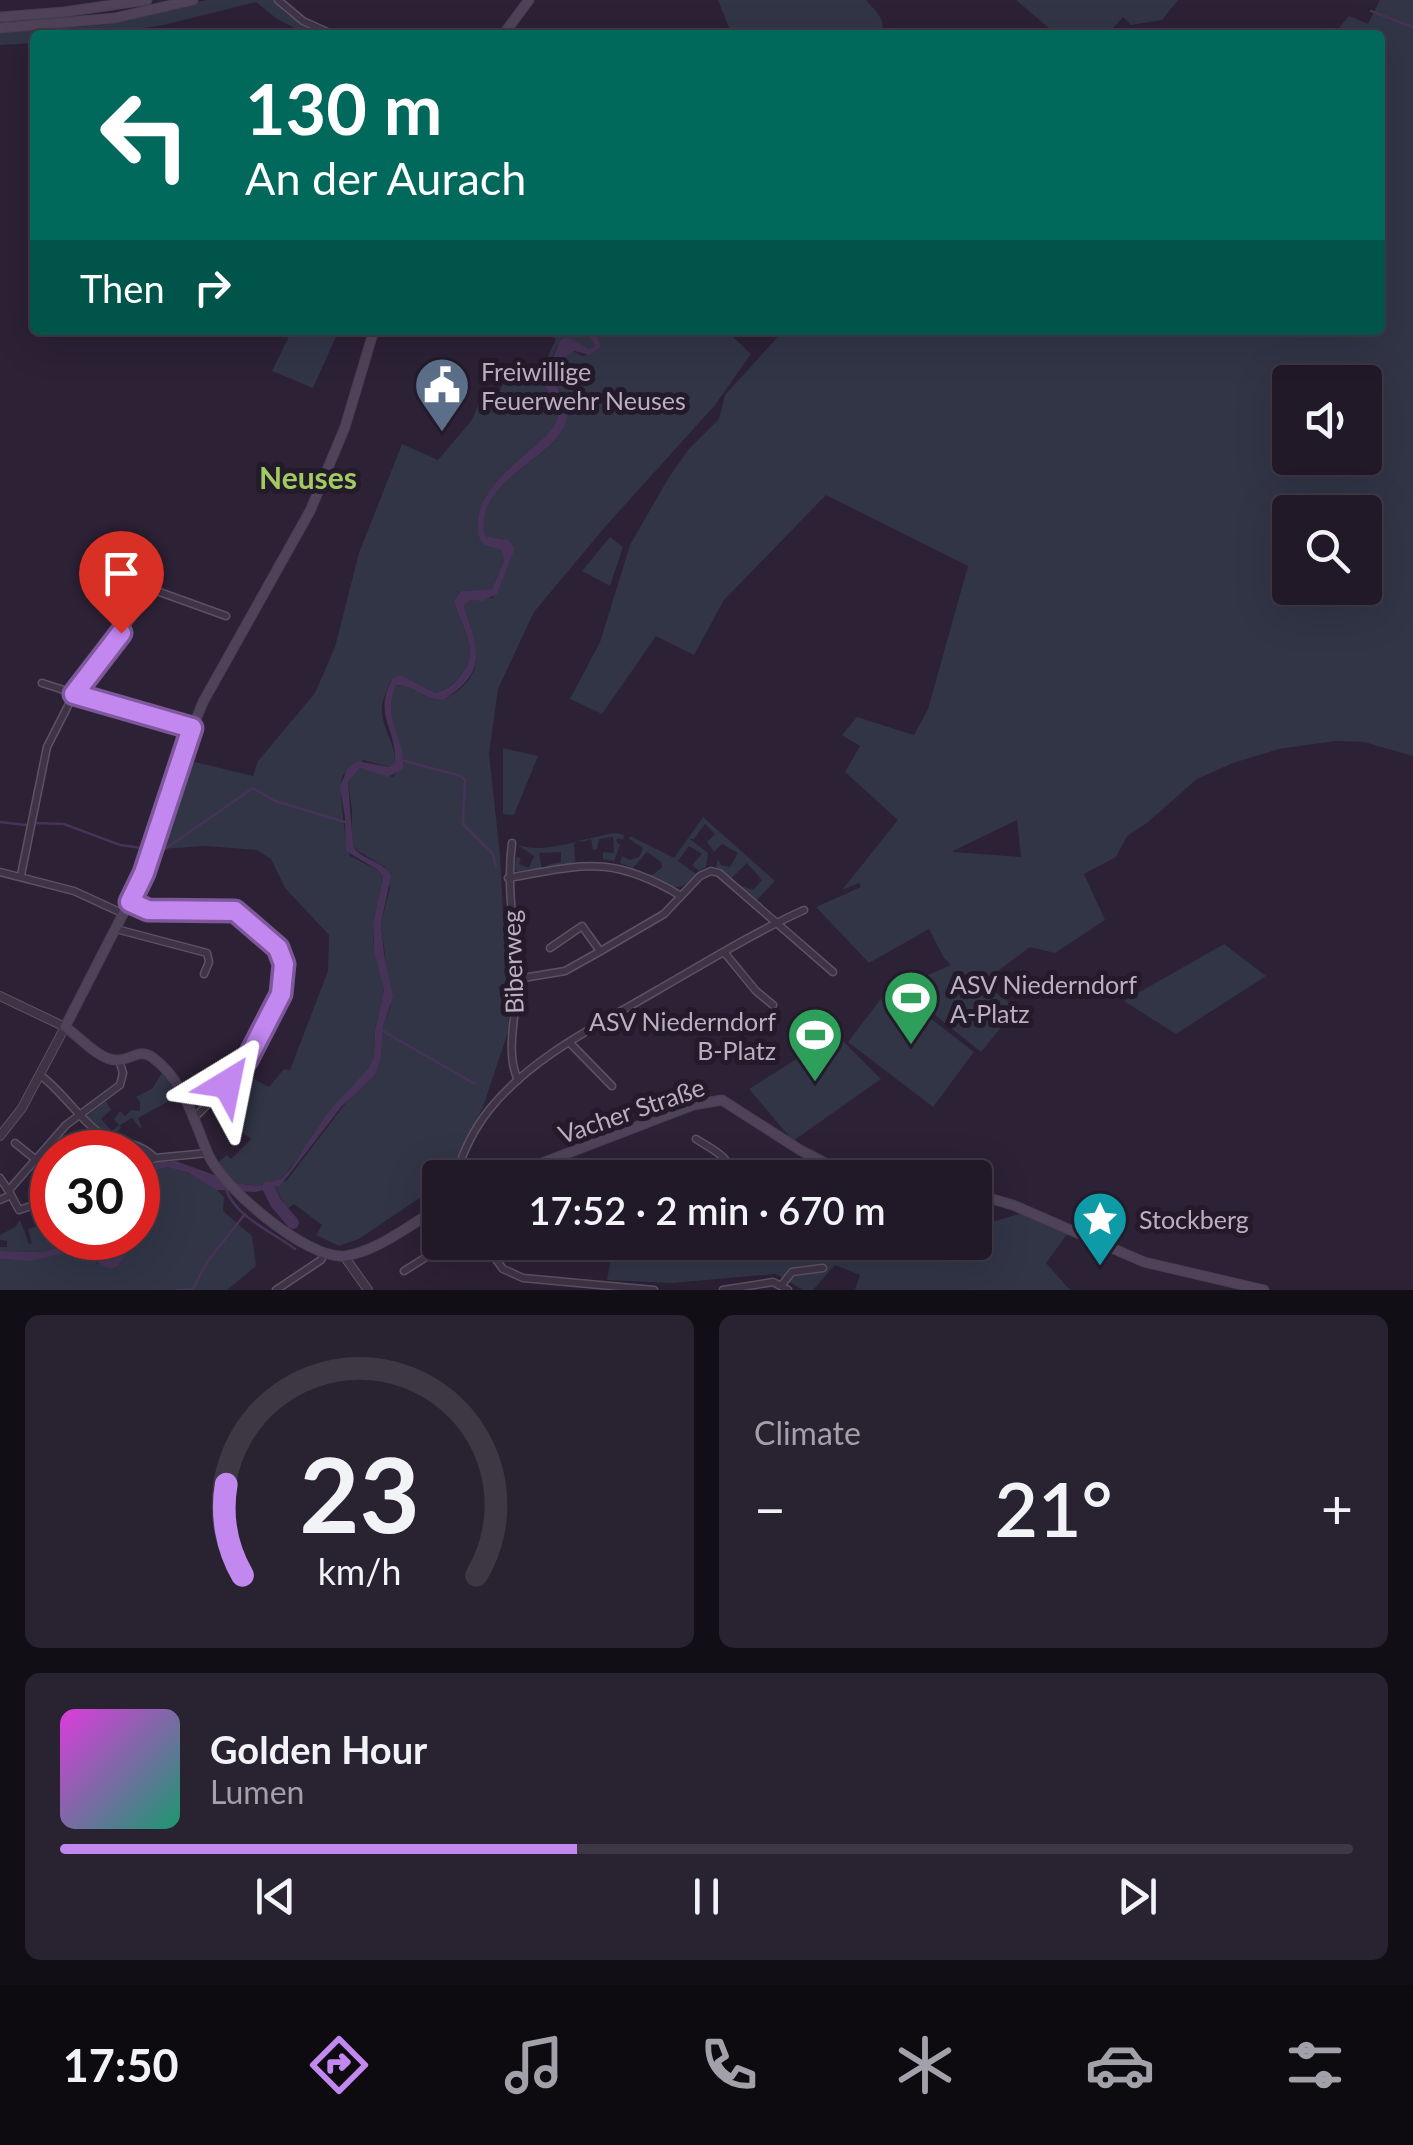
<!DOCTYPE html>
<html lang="en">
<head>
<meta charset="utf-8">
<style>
	:root { --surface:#211928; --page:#292230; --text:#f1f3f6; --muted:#a2a0a8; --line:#3e3845; --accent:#c387f0 }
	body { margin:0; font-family:Lato,sans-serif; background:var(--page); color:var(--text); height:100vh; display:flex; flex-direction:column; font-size:38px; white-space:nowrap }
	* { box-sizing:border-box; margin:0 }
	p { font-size:32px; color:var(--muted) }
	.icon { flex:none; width:55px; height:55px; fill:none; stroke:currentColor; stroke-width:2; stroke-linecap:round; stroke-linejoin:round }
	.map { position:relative; height:1290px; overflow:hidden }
	.side { display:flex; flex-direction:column; gap:25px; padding:25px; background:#120e16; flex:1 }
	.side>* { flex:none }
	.guide { position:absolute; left:30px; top:30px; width:1355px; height:305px; border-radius:10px; box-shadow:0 10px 40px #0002,0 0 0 2px var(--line); background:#00695c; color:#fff; overflow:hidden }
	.tools { position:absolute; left:1272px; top:365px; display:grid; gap:20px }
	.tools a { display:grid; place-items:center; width:110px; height:110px; border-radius:10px; background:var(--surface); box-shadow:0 10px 40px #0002,0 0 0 2px var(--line); font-size:50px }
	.speed { position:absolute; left:30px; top:1130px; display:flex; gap:20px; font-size:50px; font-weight:700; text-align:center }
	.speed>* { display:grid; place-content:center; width:130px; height:130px; border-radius:50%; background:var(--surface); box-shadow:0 10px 40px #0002,0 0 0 2px var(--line); line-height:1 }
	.speed .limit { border:15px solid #d22; background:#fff; color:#111 }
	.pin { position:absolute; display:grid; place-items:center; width:85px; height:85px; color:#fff; margin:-102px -42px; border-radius:50% 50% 50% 0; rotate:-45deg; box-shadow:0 0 10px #0007 }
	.pin .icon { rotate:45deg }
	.me { position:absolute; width:110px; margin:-55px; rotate:35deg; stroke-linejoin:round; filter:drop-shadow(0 0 8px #0008) }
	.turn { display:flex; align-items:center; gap:35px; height:210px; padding:0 50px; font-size:45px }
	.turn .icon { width:130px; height:130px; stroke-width:2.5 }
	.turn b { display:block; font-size:70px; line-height:85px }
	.then { display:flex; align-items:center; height:95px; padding:0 50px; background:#0003; gap:20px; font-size:38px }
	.big { font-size:75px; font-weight:600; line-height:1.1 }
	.side .widget { flex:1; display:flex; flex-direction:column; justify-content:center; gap:15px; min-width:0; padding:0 35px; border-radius:15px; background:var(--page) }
	.side .dial { align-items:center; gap:0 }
	.dial svg { height:260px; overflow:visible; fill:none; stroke:var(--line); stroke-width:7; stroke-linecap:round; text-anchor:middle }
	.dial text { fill:var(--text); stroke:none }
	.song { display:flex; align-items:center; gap:30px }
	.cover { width:120px; height:120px; border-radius:15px; background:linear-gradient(135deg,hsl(300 70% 55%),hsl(160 70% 35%)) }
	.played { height:10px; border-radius:5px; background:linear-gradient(90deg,var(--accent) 40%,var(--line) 40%) }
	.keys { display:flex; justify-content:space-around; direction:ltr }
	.heat { display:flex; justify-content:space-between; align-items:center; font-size:55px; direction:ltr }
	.side .tiles { flex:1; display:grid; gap:25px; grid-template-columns:1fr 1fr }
	.widget:last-child { grid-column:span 2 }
	.trip { position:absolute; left:422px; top:1160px; width:570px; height:100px; border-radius:10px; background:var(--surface); box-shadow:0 10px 40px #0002,0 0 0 2px var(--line); font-weight:600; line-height:100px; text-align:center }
	.dock { display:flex; height:160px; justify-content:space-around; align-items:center; background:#0d0a10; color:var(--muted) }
	.dock .icon { width:70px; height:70px }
	.dock .active { color:var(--accent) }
	.dock b { font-size:45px; color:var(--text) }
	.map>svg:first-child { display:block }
	.green { fill:#313546; fill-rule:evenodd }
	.water { fill:#463357 }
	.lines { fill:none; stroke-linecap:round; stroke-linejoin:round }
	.stream { stroke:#463357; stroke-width:2.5 }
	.river { stroke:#463357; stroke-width:12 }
	.minor-casing { stroke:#5c5264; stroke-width:9 }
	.tertiary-casing { stroke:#5c5264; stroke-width:10 }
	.secondary-casing { stroke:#473e50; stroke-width:11 }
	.minor { stroke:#3e3446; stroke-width:6 }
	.tertiary { stroke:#3e3446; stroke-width:8 }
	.secondary { stroke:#504359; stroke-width:9 }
	.route-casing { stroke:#7f589c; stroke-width:25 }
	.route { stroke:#c387f0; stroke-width:18 }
	.labels { text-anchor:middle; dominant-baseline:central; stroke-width:10; stroke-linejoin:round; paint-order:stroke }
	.poi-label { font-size:25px; fill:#baafc3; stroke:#231a2a; text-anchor:start }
	.street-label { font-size:25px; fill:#baafc3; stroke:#231a2a }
	.quarter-label { font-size:30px; font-weight:bold; fill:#a1cb61; stroke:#231a2a }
</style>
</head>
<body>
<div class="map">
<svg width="1413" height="1290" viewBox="0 0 1413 1290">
	<rect width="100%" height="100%" fill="#2c2135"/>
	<g class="green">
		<path d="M206 0H275L284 12 310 28 306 34 277 19 256 2 164 25 104 34 35 35V43L0 45V33L110 24Z"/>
		<path d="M718 0H866C876 11 886 19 882 35H732Z"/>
		<path d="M1016 0H1178L1162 20 1131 25 1123 17 1107 35H1057Z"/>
		<path d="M1380 0H1413V756L1364 742 1335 741 1279 749 1233 763 1197 779 1147 823 1127 836 1116 857 1084 874 1105 920 1055 953 1030 947 982 983 1017 1008 981 1052 900 987 951 965 944 958 929 929 869 963 816 907 861 887 859 883 842 890 898 820 845 772 860 746 842 735 857 717 914 735 928 709 968 566 826 495 724 600 694 655 656 636 602 714 570 699 600 642 630 545 669 477 688 450 719 419 725 395 784 330H1380V35H1333L1349 16 1368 24ZM1290 382H1365V458H1290ZM1290 512H1365V588H1290ZM1017 820 1021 857 953 852V851Z"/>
		<path d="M292 330 338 332 313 388 272 371Z"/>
		<path d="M539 330H585L595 346 589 349 558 344 542 382C548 391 557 400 558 410 563 444 464 476 479 538L503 550 504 560 492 589 461 591 454 600C460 628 482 648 461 675 453 685 446 690 434 693L401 675 390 682C388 689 383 698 382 706 380 726 396 743 395 763L390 767 363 760C358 764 347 770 343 775 337 785 346 844 350 856L378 870 383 877 373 923V940L384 990 375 1030 374 1056 367 1070 282 1178 258 1186 236 1183 217 1163 227 1155 231 1159 251 1139 243 1133 233 1141 245 1121 232 1110 236 1104 222 1092 229 1087 234 1088 241 1072 269 1087 284 1069 290 1070 328 971 329 935 285 888 271 859 257 850 206 846 161 849 188 765 195 762 253 776 258 761 315 693 335 647 359 553 402 444 438 460 472 420 482 395H498L508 373 537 380 556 339Z"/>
		<path d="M595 330H726L751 354 715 405 605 527 534 612 498 689 489 754 500 854 509 1029 483 1107 447 1177 440 1178V1184L359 1239 339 1246 316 1235 322 1225 294 1204 287 1209 275 1187 287 1180 381 1057 383 1027 391 1005 381 923 390 888 385 867 358 851 351 843 352 810 348 782 360 768 393 777 404 762 389 712 395 685C414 685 423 700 443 700 490 676 477 646 464 606L471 600 493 598 506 568 503 539 484 536C471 477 562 461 567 416 568 402 559 391 554 379L567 356 573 351 583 356 600 347Z"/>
		<path d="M610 537 623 547 610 586 582 571Z"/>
		<path d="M503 748 538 756 514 815 503 814Z"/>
		<path d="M703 817 775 881 756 901 736 884 753 890 762 880 747 863 731 879 716 867 718 859 721 865 730 867 738 853 722 844 714 852 707 842 715 834 705 824 694 839H690L708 853 706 867 699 871 692 865 702 854 689 846 678 861 696 874C677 896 671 886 647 875L654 874 662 867 661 862 647 852 633 868 620 863 622 856 630 860 639 857 643 848 629 839 630 836 674 858Z"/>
		<path d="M615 833 624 835 623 840 618 838 616 841 620 845 614 861 603 859V852L614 853 613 837 599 839 597 849 593 850 591 839 582 842 581 839 574 844 575 863 548 868 547 865 561 862V852L539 853 542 869 520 873 515 870 516 857 521 858 519 864 529 868 534 856 518 845C547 855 585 837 615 833Z"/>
		<path d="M1224 944 1266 976 1176 1034 1124 1001Z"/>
		<path d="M890 987 974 1052 933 1107 848 1042Z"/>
		<path d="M836 1034 881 1079 793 1141 749 1089Z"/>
		<path d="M162 1073 178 1096 138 1118 142 1127 140 1128 132 1118 120 1125 121 1128 111 1137 101 1133 85 1117 106 1101 111 1110 101 1119 112 1131 119 1125 114 1119 120 1111 125 1116 131 1110 140 1111V1102L136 1097 152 1089Z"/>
		<path d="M168 1167C187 1170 211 1183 224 1197L223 1211 252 1236 256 1266 227 1290H0V1259C31 1261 45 1258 73 1250L85 1254 98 1264 122 1259 132 1238H138V1186L153 1171Z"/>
		<path d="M1022 1213 1068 1233 1046 1263 1070 1290H855L860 1275 835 1265 813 1290H803L776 1274 671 1283 607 1280 614 1243H796L866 1259V1243L975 1242V1227Z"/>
		<path d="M52 1215V1238H126L114 1257 108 1261 76 1241 43 1252 0 1251V1247H7V1241L0 1240V1235L15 1227 20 1220 29 1244 32 1243 28 1229 38 1226 43 1233 51 1230 49 1217Z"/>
	</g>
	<g class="water">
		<path d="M585 330H595L601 347 590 355 574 351 567 356 554 379C558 391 568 403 567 416 564 458 471 478 485 536L508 540 515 548 497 594 483 601 471 600 464 606C478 649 489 672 443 700 423 700 414 685 396 685 381 724 406 734 403 769L388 777 360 768 348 782C349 791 352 843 354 847 362 861 384 860 391 876L381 923 384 954 393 997 383 1027 381 1057 375 1075 342 1106 281 1185 256 1192 216 1190 189 1173 168 1167 153 1171 138 1186V1176L158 1162 176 1161 236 1183 258 1186 282 1178 290 1169 329 1111 367 1070 374 1056 375 1030 384 990 374 950 373 923 383 877 378 870 346 851 345 818 340 787 347 769 358 761 389 767 395 763C397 728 372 715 393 678L401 675 435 693C446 690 454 685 461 675 482 648 460 628 454 600L461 591 492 589 504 560 502 550 484 545 479 538C464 476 563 444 558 410 557 400 548 391 542 383L560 341 566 337 589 349 595 346Z"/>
		<path d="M126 1238H132C114 1285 110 1268 78 1250L30 1261 0 1259V1251L43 1252 76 1241 108 1260 114 1257Z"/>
	</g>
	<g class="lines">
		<g class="stream">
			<path d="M1371 11 1413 27"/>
			<path d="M401 760 461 776 465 780 463 824 493 854 496 867"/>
			<path d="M0 822 26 825"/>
			<path d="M35 823 64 824 120 845 142 848"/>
			<path d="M162 851 253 788 275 801 348 823"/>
			<path d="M381 1030 475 1084"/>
			<path d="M226 1189C235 1217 273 1232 295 1249"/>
			<path d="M177 1290 193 1289 207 1262 245 1214"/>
		</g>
		<path class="river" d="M268 1187 276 1203 293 1223"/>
		<g class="minor-casing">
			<g id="minor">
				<path d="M278 0 303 21 334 35"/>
				<path d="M115 577 144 587 148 592 154 590 226 616"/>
				<path d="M42 683 144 716 192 728"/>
				<path d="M512 843C506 888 515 932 517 978 518 1010 504 1051 518 1080"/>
				<path d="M0 872 74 891 124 914"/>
				<path d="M21 875 47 747 74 694 144 602 148 592"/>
				<path d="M508 878C583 865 611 854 681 896"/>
				<path d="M130 902 148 911H235L275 944 284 964 281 994 247 1060 235 1077 196 1116"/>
				<path d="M116 929 207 953 209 962 204 974"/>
				<path d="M550 948 582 926 600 951"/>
				<path d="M724 952 756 991 773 1005"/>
				<path d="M517 979 565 971 599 952 664 914 700 876 711 871 719 873 833 972"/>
				<path d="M570 1043 612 1086"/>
				<path d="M40 1075C62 1091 77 1116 98 1132 119 1147 135 1138 155 1158"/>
				<path d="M696 1139C713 1150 730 1156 734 1178"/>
				<path d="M15 1143 35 1159"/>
				<path d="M552 1159 564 1178"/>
				<path d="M138 1168 155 1158 208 1153"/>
				<path d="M0 1178 10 1193"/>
				<path d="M455 1178C462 1154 474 1129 489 1110 531 1057 600 1024 656 991 705 963 753 933 804 910"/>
				<path d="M9 1190 66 1125 120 1085 123 1073 119 1060"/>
				<path d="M0 1200 11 1195 19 1210 52 1199"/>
				<path d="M483 1242 503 1269 523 1278 654 1290"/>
				<path d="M404 1271 450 1242"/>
				<path d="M781 1286 792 1272 823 1268"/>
				<path d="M276 1290 321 1260 325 1253"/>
				<path d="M723 1290 773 1282 788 1290"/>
			</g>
		</g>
		<g class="tertiary-casing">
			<g id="tertiary">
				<path d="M0 996 65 1027 22 1108 0 1136"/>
				<path d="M344 1256 368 1290"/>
			</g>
		</g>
		<g class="secondary-casing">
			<g id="secondary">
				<path d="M0 17 64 12 147 0"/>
				<path d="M0 28 115 18 193 0"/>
				<path d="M503 35 529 0"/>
				<path d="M374 330 345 427 310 511 203 702 181 757 144 873 65 1027C79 1036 99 1060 116 1060 130 1061 138 1048 152 1057 184 1080 194 1121 208 1154 222 1187 307 1260 345 1256 379 1251 411 1223 440 1208"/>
				<path d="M503 1178 693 1105 722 1100 800 1150 827 1164 875 1178"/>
				<path d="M975 1194 1013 1205 1144 1262 1264 1290"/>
			</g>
		</g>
		<use href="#minor" class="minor"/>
		<use href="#tertiary" class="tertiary"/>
		<use href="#secondary" class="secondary"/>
	</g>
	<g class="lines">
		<g class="route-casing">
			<path id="route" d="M121 633 74 694 192 728 144 873 130 902 148 910 235 911 278 948 284 964 281 994 247 1060 227 1084"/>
		</g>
		<use href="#route" class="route"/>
	</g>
	<defs>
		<g id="civic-pin" transform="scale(2.875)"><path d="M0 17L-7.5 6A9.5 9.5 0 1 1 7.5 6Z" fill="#5c6f8a" stroke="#231a2a"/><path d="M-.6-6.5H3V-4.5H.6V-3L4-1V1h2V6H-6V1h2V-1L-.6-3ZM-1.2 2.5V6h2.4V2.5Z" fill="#fff"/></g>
		<g id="stadium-pin" transform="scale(2.875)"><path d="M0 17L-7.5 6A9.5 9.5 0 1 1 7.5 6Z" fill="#2e9e5b" stroke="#231a2a"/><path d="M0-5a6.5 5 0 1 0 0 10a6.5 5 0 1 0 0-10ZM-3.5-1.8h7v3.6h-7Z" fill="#fff"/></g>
		<g id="sight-pin" transform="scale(2.875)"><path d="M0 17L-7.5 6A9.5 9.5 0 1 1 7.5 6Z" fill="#0f9aa8" stroke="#231a2a"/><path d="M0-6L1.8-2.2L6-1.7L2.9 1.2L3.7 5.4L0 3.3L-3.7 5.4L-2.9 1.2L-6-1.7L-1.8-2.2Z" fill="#fff"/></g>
	</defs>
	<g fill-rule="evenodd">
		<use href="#civic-pin" x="442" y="385"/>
		<use href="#stadium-pin" x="911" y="998"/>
		<use href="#stadium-pin" x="815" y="1035"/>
		<use href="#sight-pin" x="1100" y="1219"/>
	</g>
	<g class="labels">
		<g class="poi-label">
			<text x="481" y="371">Freiwillige<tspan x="481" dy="29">Feuerwehr Neuses</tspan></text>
			<text x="950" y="984">ASV Niederndorf<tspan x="950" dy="29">A-Platz</tspan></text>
			<text x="776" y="1021" text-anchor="end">ASV Niederndorf<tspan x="776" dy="29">B-Platz</tspan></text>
			<text x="1139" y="1219">Stockberg</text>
		</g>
		<g class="street-label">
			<text transform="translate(512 962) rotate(-92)">Biberweg</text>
			<text transform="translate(631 1110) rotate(-19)">Vacher Straße</text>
		</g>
		<g class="quarter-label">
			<text x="308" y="477">Neuses</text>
		</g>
	</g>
</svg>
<div class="tools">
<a><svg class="icon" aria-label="sound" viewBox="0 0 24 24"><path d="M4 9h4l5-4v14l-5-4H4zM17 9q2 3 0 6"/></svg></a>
<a><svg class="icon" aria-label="search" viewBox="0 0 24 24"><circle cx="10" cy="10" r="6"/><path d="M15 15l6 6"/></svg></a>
</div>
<div class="speed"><div class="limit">30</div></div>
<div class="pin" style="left:121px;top:633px;background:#d93025"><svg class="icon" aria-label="arrive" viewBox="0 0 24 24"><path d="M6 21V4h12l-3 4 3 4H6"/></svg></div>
<svg class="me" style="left:227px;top:1084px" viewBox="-20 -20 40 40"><path d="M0-17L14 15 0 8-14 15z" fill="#c387f0" stroke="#fff" stroke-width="4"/></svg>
<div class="trip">17:52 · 2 min · 670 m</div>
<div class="guide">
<div class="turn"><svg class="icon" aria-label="left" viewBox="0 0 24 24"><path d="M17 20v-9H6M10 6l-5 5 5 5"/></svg><div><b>130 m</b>An der Aurach</div></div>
<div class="then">Then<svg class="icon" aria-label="right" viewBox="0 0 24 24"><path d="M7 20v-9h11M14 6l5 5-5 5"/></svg></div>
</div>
</div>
<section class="side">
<div class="tiles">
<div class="widget dial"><svg viewBox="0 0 100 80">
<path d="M14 69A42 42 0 1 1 86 69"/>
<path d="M14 69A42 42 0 0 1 9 41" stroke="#c387f0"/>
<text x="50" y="56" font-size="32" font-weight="700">23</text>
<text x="50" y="72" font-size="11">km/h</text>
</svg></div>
<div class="widget"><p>Climate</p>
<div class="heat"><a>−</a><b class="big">21°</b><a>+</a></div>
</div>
<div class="widget">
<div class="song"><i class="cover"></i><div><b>Golden Hour</b><p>Lumen</p></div></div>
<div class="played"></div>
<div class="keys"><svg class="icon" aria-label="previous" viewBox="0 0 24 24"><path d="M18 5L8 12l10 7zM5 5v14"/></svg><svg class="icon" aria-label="pause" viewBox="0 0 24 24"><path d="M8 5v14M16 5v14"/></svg><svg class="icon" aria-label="next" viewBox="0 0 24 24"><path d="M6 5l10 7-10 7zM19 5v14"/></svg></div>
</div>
</div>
</section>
<nav class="dock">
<b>17:50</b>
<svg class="icon active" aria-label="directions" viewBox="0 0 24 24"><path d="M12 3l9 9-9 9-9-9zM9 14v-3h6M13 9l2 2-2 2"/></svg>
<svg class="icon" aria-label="music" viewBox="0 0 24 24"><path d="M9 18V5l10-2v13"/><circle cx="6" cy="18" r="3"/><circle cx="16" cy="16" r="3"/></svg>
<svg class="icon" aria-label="phone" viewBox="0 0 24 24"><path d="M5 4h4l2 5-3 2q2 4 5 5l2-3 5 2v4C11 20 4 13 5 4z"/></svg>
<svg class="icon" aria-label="climate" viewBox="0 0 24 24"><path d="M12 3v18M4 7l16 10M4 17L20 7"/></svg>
<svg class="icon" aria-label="car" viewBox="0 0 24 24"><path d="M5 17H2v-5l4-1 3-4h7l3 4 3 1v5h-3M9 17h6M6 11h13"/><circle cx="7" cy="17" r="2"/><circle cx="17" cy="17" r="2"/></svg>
<svg class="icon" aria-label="filters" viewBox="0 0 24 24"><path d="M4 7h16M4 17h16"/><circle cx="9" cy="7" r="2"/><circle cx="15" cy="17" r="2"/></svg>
</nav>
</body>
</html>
